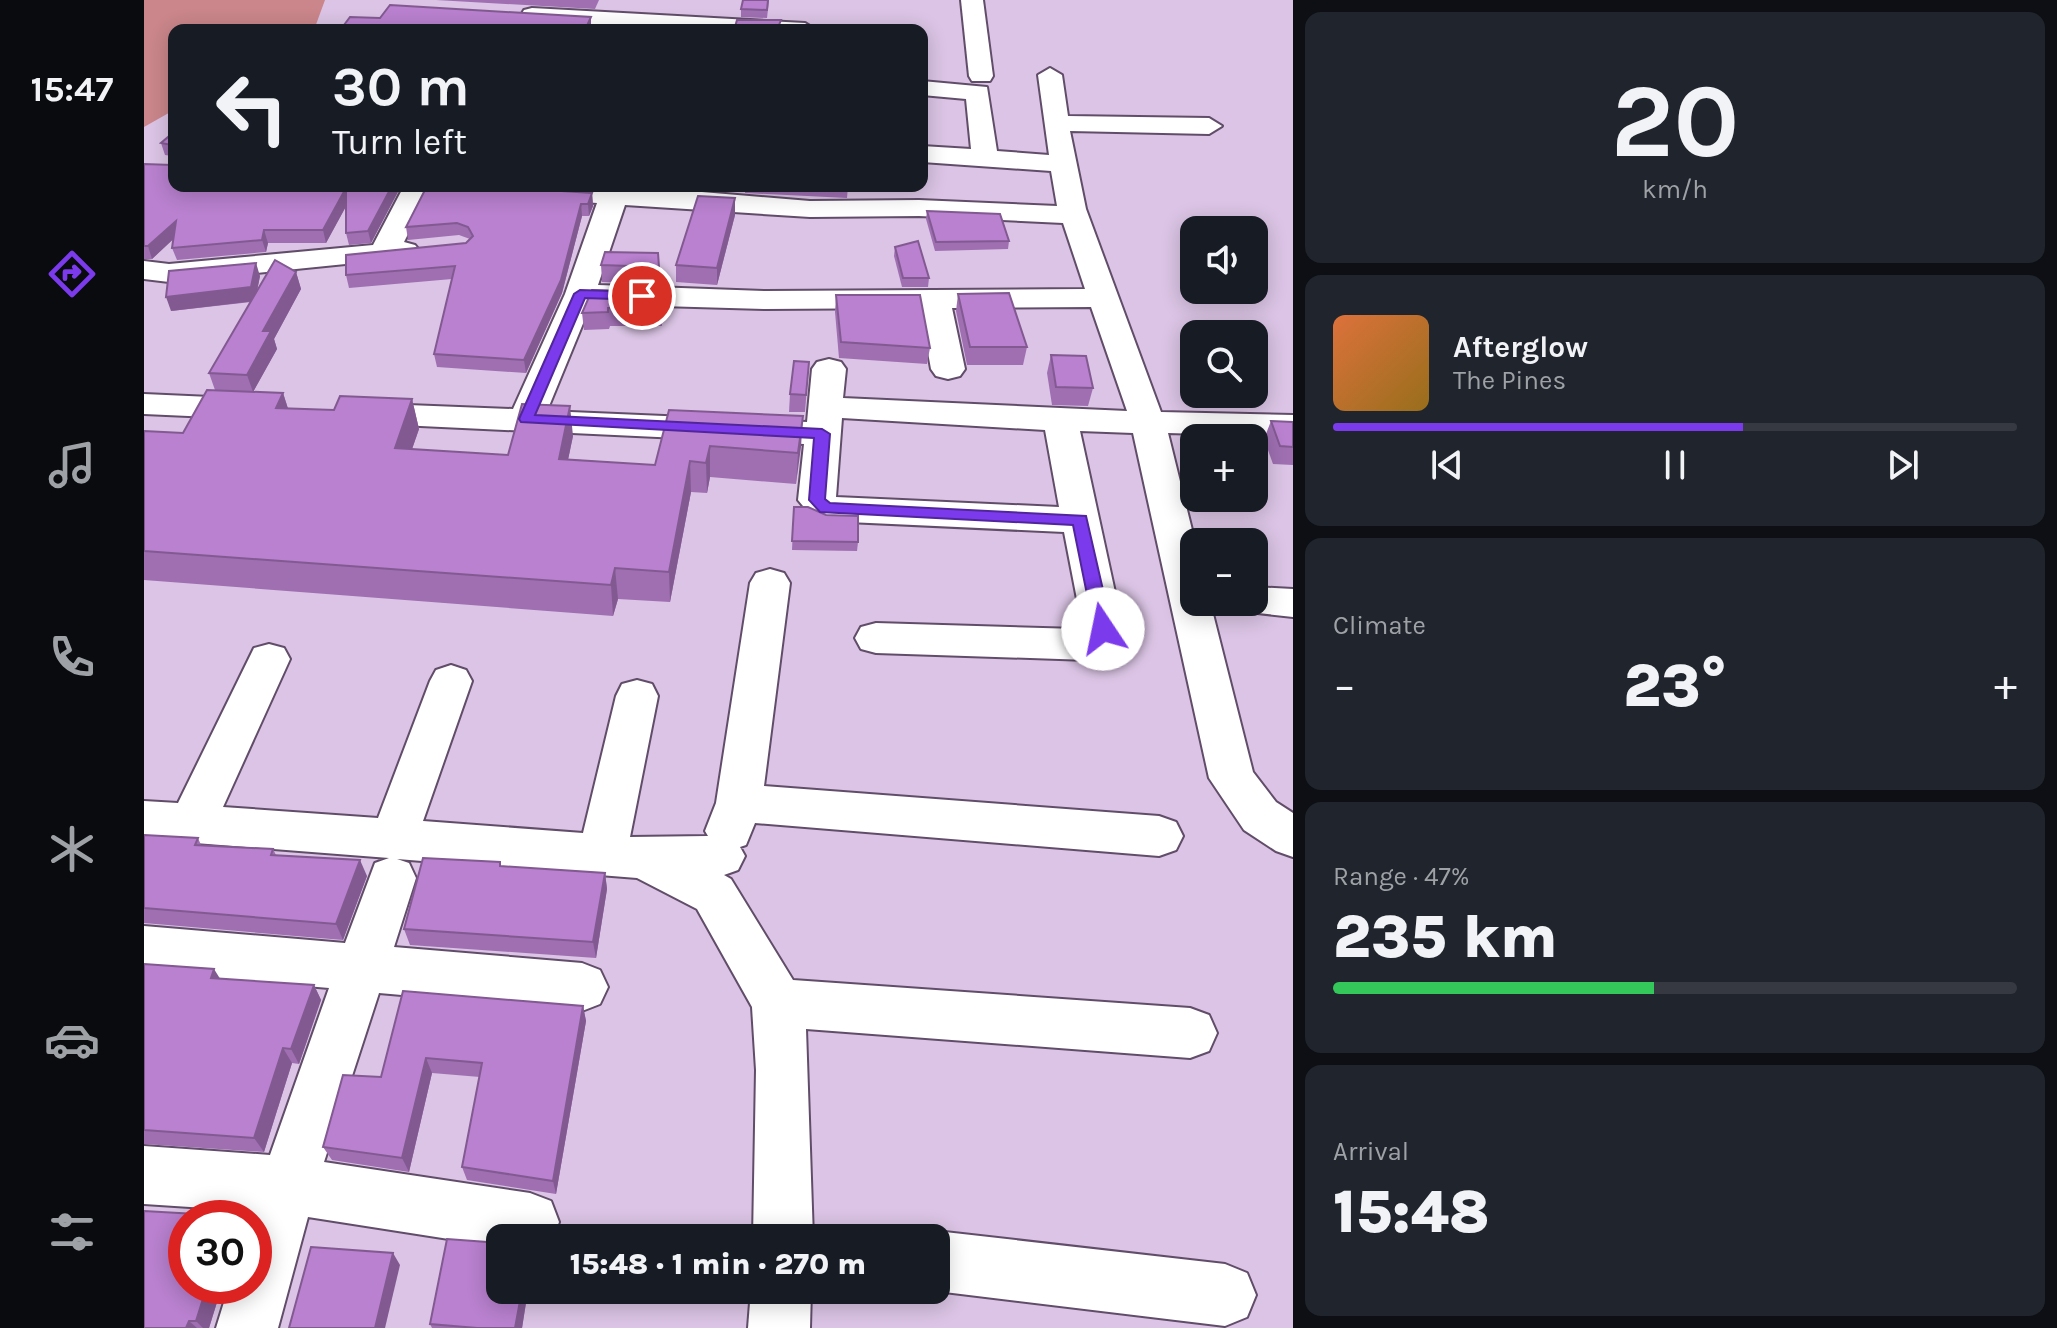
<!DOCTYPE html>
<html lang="en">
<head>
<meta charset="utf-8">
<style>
	:root { --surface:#171b24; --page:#20242c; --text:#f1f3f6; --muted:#9ea1a6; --line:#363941; --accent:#7c3aed }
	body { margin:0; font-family:Karla,sans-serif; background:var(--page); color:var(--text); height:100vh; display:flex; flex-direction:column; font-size:30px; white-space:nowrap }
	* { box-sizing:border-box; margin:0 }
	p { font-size:26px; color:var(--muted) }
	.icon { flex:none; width:44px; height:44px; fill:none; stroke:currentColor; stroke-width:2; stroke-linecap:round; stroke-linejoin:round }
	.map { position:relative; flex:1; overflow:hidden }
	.drawer { display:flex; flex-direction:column; gap:12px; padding:12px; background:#0d0f14; width:764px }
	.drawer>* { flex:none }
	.banner { position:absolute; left:24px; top:24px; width:760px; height:168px; border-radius:16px; box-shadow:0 4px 20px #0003; background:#171b24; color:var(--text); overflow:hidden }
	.buttons { position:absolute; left:1036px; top:216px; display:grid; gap:16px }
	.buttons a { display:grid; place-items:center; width:88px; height:88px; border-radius:16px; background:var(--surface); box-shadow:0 4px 20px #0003; font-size:40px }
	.speed { position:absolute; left:24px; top:1200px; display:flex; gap:16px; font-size:40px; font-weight:700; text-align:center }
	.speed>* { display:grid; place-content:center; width:104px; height:104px; border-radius:50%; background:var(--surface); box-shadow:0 4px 20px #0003; line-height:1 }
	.speed .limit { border:12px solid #d22; background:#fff; color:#111 }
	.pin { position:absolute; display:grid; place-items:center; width:68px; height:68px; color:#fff; margin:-34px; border:4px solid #fff; border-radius:50%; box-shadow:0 2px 8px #0007 }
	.me { position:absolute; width:88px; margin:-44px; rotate:349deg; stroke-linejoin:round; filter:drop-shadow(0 0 6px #0008) }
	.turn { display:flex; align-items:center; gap:28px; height:168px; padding:0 32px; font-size:36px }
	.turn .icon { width:104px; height:104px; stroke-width:2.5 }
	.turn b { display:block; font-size:56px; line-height:68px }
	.big { font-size:60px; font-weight:800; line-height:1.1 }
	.drawer .tile { flex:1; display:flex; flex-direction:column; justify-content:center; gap:12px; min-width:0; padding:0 28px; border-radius:16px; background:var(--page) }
	.drawer .dial { align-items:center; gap:0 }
	.dial b { font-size:104px; line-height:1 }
	.song { display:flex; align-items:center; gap:24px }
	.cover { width:96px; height:96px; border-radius:12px; background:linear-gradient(135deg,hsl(20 70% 55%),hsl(40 70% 35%)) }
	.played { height:8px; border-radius:4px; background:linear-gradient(90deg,var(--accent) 60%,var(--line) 60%) }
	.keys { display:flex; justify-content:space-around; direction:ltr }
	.heat { display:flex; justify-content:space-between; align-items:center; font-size:44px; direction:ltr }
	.charge { height:12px; border-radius:6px; background:linear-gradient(90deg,#34c759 47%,var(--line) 0) }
	.trip { position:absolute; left:342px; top:1224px; width:464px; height:80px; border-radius:16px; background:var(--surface); box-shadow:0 4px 20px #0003; font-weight:800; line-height:80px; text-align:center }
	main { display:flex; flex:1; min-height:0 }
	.tabs { display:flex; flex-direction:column; width:144px; justify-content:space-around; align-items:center; background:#090b0e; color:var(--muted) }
	.tabs .icon { width:56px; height:56px }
	.tabs .on { color:var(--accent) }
	.tabs b { font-size:36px; color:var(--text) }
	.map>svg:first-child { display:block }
	.green { fill:#ca868a }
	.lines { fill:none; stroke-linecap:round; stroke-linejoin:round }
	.minor-casing { stroke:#614d69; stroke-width:4 }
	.minor { fill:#fff; fill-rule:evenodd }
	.wall { fill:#9f6fb2 }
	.shaded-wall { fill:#825a91 }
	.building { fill:#b981cf; stroke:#825a91; stroke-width:2 }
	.route { fill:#7c3aed; stroke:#51269a; stroke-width:2 }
</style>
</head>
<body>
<main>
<nav class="tabs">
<b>15:47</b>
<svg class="icon on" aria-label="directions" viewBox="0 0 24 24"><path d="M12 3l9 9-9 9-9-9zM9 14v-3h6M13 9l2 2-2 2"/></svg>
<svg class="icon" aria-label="music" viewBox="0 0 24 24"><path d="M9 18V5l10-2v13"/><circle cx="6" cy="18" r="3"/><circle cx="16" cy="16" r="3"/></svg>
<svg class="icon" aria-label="phone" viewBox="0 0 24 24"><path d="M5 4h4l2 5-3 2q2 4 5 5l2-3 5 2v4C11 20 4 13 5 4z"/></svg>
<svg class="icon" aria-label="climate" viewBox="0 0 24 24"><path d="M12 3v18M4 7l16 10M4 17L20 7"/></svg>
<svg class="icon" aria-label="car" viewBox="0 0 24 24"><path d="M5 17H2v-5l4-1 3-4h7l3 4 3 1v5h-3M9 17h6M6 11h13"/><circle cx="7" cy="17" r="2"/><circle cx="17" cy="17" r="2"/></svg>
<svg class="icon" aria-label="filters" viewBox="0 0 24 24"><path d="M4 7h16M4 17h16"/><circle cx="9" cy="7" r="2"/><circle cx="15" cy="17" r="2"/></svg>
</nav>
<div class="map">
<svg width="1149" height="1328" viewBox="0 0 1149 1328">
	<rect width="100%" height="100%" fill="#dbc4e5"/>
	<path class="green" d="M0 0H181L170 30H30V110L0 127Z"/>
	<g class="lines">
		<g class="minor-casing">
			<g id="minor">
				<path d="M817 0H839L849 76 846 81H828L825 76Z"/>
				<path d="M388 8 661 23 672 30H537L380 20 377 15 380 10Z"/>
				<path d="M906 68 918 75 924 116 1065 118 1078 126 1065 134 926 131 942 209 1017 412 1149 415V437L1024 433 1051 542 1050 602H1066L1109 772 1132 802 1149 813V857L1132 851 1100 830 1065 778 989 433 936 431 979 629 959 656 944 660 732 653 717 649 711 638 717 627 732 623 934 629 938 625 920 532 682 521 669 518 654 500 660 444 213 423 201 420 196 413 201 406 213 403 369 409 421 294 453 203 323 194 313 192 309 186H487L666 201 775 200 913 206 907 171 778 162V146L827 149 822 99 778 95V81L843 87 853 151 905 155 894 75ZM481 205 666 217 775 216 919 223 941 289 621 291 454 285ZM447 304 621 309 776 308 787 369 792 376 804 379 816 376 821 369 808 308 947 307 983 411 699 398 702 369 697 362 685 359 673 362 668 369 663 422 403 411ZM698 418 901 430 915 507 692 497Z"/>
				<path d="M260 186H288L260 242 271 245 276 251 271 257 25 282 0 279V261L25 264 229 245Z"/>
				<path d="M0 394 111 399 123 402 128 409 123 416 111 419 0 414Z"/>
				<path d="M626 569 640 573 646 583 620 786 1015 816 1032 822 1039 836 1032 850 1015 856 611 823 602 845 596 847 601 856 594 870 580 875 587 879 649 980 1046 1008 1065 1015 1073 1033 1065 1051 1046 1058 662 1029 669 1238H609L612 1070 608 1007 553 909 493 878 253 859 265 863 272 878 250 947 438 963 456 970 464 987 456 1004 438 1011 235 993 180 1162 386 1193 407 1201 415 1222 409 1238H356V1247L164 1217 134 1328H72L85 1286H110V1218H105L107 1211 0 1204V1146L126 1155 185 988 0 972V926L201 943 231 863 245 858 0 839V801L34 803 110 648 125 644 140 648 146 659 79 807 234 818 286 681 292 670 307 665 322 670 328 681 279 821 439 833 472 696 478 684 493 680 508 684 514 696 486 837 564 836 561 831 572 803 606 583 612 573Z"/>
				<path d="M1110 587 1149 589V617L1096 611 1091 602H1110Z"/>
				<path d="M792 1231 1081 1264 1103 1273 1112 1295 1103 1317 1081 1326 792 1291V1238H775Z"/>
				<path d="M607 1290H667L666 1328H604Z"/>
			</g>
		</g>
		<use href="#minor" class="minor"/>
	</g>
	<g class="wall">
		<path d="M292 0H455L451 9Z"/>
		<path d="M599 0H625L623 18 597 17V9Z"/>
		<path d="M17 143 257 186 227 243 205 245 202 233V206L182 243H124L122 252 33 260 28 248 29 239 8 259H0V164L28 165V156L21 155Z"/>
		<path d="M523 186H545V188Z"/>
		<path d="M561 186H598L596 192 561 189Z"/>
		<path d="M602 186H704L703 198 601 193Z"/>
		<path d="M448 193 449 206 445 216H438L418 293 382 373 293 367 290 354 308 279 205 288 202 275 322 243 326 239 315 235 264 240 262 227Z"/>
		<path d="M591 198V215L573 285 532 282V265Z"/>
		<path d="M783 211 865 241 864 249 791 251 782 219Z"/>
		<path d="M751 247 785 278 784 287H758L750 256Z"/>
		<path d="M514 253 516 284 458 282 457 265Z"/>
		<path d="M152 272 157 289 130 339 133 349 109 392 139 393 144 409 190 410 268 399 275 429 268 449 364 455 429 436 424 459 511 465 525 410 659 416 652 484 566 477 563 493 547 492 526 602 474 599 469 616 0 580V431L39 433 71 390 65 373 107 302 27 311 116 276 113 291Z"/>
		<path d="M516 292 518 326H466L465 329 440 330 438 313Z"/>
		<path d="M814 294 883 347 879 365H823L812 311Z"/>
		<path d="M692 295 786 348 783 364 695 358 691 312Z"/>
		<path d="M907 355 949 388 944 406 908 405 903 373Z"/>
		<path d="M665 362 661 412H645L646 394Z"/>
		<path d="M1127 421 1149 422V465L1129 464 1120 439Z"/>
		<path d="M650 507 714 542 713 551 648 550Z"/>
		<path d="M0 835 54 838 57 845 129 849 132 855 223 876 199 940 0 923Z"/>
		<path d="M357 866 461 873 463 889 452 958 266 945 260 929Z"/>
		<path d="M0 964 76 979 170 985 177 1000 155 1064 148 1063 120 1152 0 1144Z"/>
		<path d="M259 991 439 1006 442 1021 412 1194 323 1180 318 1167 336 1077 288 1073 265 1172 188 1160 179 1147 237 1077Z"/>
		<path d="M0 1211 86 1216 87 1218H42V1286H78L65 1328H0Z"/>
		<path d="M384 1290 378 1328H288L286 1324Z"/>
	</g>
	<g class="shaded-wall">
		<path d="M447 17V30H441Z"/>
		<path d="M248 186H257L227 243 224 231Z"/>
		<path d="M202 188 205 201 182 243 179 230Z"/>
		<path d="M448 193 449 206 445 216 444 204Z"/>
		<path d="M591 198V215L573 285V268Z"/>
		<path d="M437 204 438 216 418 293 382 373 380 360Z"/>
		<path d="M32 221 36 233 8 259 4 246Z"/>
		<path d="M120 230 124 243 122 252 118 240Z"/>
		<path d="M112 263 116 276 111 301 27 311 22 297Z"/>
		<path d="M152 272 157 289 130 339 133 349 109 392 103 375 119 331Z"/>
		<path d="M139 393 149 424 132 408Z"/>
		<path d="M268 399 275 429 258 478 251 448Z"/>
		<path d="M426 406 429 436 418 489 415 459Z"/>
		<path d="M659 416 657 447 652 484 654 453Z"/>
		<path d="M566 446V477L563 493 562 463Z"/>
		<path d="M546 461 547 492 526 602 525 572Z"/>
		<path d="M471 568 474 599 469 616 467 585Z"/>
		<path d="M216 860 223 876 199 940 192 924Z"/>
		<path d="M461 873 463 889 452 958 449 942Z"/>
		<path d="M70 969 80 985 67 978Z"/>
		<path d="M170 985 177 1000 155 1064 147 1049Z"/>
		<path d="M439 1006 442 1021 412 1194 409 1181Z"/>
		<path d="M139 1048 148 1063 120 1152 110 1138Z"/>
		<path d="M282 1058 288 1073 265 1172 258 1158Z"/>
		<path d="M249 1253 256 1265 241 1328H231Z"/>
		<path d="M63 1286H78L65 1328H59L52 1321Z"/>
		<path d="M378 1290H384L378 1328H371Z"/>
		<path d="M45 1321 53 1328H42Z"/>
	</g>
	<g class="building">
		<path d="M599 0H624L623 10 597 9Z"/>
		<path d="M246 5 447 17 441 30H156L157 28 197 29 206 17 236 18Z"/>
		<path d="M593 20H637L635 25 739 30H590Z"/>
		<path d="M30 132V186H248L224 231 202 233V188L179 230H120L118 240 28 248 32 221 4 246H0V164L28 165V145L17 143Z"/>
		<path d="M283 186H339L448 193 444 204H437L417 280 380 360 290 354 311 266 202 275V255L322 243 329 236 324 227 313 223 262 227Z"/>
		<path d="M554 196 591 198 573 268 532 265Z"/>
		<path d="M783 211 856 214 865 241 792 242Z"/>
		<path d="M774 241 785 278H759L751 247Z"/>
		<path d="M461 252 514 253 515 267 457 265Z"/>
		<path d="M131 260 152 272 119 331H127L103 375 65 373Z"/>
		<path d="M112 263 107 287 22 297 25 271Z"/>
		<path d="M448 290 516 292 517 309 464 308V312L438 313Z"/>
		<path d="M865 293 883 347H826L814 294Z"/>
		<path d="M692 295H776L786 348 697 342Z"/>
		<path d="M907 355 942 356 949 388 912 387Z"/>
		<path d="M650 361 665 362 662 395 646 394Z"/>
		<path d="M63 390 139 393 132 408 190 410 196 396 268 399 251 448 364 455 378 404 426 406 415 459 511 465 525 410 659 416 654 453 566 446 562 463 546 461 525 572 471 568 467 585 0 551V431L39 433Z"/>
		<path d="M1127 421 1149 422V447L1136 446Z"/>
		<path d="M650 507H664L682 515 714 516V542L648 541Z"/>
		<path d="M0 835 54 838 51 845 129 849 127 855 216 860 192 924 0 908Z"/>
		<path d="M279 858 356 862V866L461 873 449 942 260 929Z"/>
		<path d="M0 964 70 969 67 978 170 985 147 1049 139 1048 110 1138 0 1130Z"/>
		<path d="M259 991 439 1006 409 1181 318 1167 338 1063 282 1058 258 1158 179 1147 199 1075 237 1077Z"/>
		<path d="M0 1211 86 1216 85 1218H42V1286H63L52 1321H45L42 1328H0Z"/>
		<path d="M303 1239 356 1243V1290H378L371 1328H333L286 1324Z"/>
		<path d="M167 1247 249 1253 231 1328H145Z"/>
	</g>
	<path class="route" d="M436 290 498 292 504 296 498 300 441 298 391 415 678 429 686 434 681 499 686 503 942 516 968 629 965 634 959 636 950 629 929 525 676 512 665 500 670 438 377 422 375 419 430 294Z"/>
</svg>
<div class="buttons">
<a><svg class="icon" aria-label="sound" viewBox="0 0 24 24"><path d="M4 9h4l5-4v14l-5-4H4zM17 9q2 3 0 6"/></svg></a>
<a><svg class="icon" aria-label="search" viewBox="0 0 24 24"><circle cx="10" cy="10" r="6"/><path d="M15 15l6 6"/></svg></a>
<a>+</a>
<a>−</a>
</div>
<div class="speed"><div class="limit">30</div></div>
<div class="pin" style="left:498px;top:296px;background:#d93025"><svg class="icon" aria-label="arrive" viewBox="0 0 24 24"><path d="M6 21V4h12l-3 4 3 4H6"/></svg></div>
<svg class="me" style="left:959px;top:629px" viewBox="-20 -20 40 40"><circle r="19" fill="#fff"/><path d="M0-13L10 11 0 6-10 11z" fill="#7c3aed"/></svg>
<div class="trip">15:48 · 1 min · 270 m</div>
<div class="banner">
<div class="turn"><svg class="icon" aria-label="left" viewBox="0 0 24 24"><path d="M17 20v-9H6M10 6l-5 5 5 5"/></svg><div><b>30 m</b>Turn left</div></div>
</div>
</div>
<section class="drawer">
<div class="tile dial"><b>20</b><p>km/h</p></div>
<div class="tile">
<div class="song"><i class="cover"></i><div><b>Afterglow</b><p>The Pines</p></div></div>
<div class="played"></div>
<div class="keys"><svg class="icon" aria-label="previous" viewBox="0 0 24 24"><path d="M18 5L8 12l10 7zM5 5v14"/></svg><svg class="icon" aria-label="pause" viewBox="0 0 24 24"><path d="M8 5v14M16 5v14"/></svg><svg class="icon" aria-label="next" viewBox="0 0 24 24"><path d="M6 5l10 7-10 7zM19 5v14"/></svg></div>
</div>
<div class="tile"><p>Climate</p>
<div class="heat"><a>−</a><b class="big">23°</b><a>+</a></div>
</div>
<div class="tile"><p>Range · 47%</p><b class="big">235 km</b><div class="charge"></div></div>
<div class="tile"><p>Arrival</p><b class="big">15:48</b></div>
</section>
</main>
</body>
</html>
